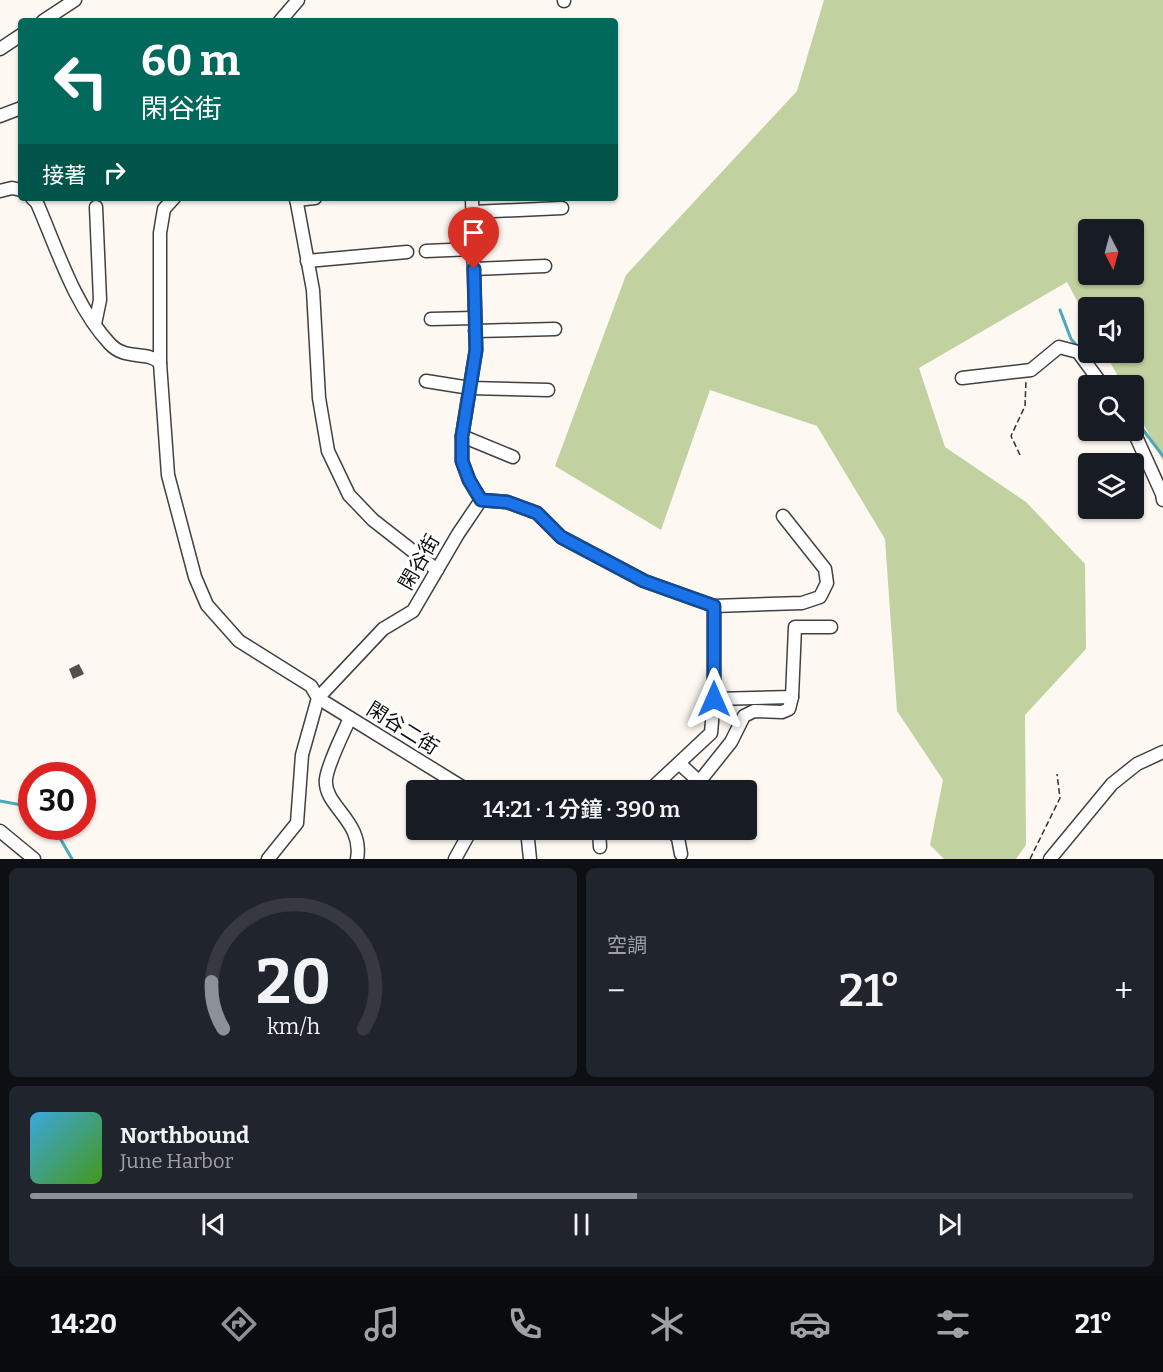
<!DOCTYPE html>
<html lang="zh-TW">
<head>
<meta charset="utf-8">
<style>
	:root { --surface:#171b24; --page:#20242c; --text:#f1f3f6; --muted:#9ea1a6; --line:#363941; --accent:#8c9099 }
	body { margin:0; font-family:Bitter,"Noto Sans TC",serif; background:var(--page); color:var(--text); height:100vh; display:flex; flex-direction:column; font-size:22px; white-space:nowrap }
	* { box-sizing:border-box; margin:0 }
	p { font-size:20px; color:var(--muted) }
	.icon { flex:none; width:33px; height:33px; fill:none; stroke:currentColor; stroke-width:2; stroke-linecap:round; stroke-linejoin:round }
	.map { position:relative; height:859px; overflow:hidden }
	.panel { display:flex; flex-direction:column; gap:9px; padding:9px; background:#0d0f14; flex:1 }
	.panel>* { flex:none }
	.top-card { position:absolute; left:18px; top:18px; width:600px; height:183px; border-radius:6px; box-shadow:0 2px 4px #0004; background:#00695c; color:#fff; overflow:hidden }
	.needle { width:39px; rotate:174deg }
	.fabs { position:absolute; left:1078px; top:219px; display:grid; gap:12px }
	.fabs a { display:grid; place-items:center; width:66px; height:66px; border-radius:6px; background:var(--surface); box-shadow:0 2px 4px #0004; font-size:30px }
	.speed { position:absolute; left:18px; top:762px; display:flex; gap:12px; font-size:30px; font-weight:700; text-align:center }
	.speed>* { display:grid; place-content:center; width:78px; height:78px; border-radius:50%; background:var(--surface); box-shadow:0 2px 4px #0004; line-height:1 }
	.speed .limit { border:9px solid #d22; background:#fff; color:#111 }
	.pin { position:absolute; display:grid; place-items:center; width:51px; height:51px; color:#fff; margin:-62px -26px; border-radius:50% 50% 50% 0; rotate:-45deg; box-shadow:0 0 6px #0007 }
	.pin .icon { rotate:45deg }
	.me { position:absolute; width:66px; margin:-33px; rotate:0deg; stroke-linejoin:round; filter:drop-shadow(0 0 4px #0008) }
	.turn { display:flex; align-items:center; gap:21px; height:126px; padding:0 24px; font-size:27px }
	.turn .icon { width:78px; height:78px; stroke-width:2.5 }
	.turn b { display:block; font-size:42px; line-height:51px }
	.then { display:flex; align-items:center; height:57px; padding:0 24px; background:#0003; gap:12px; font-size:22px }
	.big { font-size:45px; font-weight:600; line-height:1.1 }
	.panel .card { flex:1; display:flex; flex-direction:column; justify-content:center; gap:9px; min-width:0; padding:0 21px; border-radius:9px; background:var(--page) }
	.panel .dial { align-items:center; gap:0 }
	.dial svg { height:156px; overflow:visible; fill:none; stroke:var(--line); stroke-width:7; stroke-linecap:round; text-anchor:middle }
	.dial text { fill:var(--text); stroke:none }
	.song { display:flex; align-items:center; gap:18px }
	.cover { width:72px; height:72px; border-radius:9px; background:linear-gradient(135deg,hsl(200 70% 55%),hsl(100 70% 35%)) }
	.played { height:6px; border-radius:3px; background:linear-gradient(90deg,var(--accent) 55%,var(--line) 55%) }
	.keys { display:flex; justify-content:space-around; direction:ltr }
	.heat { display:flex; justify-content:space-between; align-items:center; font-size:33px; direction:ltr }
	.panel .tiles { flex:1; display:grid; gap:9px; grid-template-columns:1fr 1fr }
	.card:last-child { grid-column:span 2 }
	.trip { position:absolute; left:406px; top:780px; width:351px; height:60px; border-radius:6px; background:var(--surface); box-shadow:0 2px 4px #0004; font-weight:600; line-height:60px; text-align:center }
	.dock { display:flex; height:96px; justify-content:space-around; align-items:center; background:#090b0e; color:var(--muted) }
	.dock .icon { width:42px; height:42px }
	.dock .current { color:var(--accent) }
	.dock b { font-size:27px; color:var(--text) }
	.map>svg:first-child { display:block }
	.forest { fill:#c1d2a0; fill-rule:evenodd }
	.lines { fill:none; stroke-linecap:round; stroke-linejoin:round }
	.stream { stroke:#4da7bc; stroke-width:3 }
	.building { fill:#554e4c }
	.minor-casing { stroke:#414141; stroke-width:15 }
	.path { stroke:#303030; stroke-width:1.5; stroke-dasharray:6 3; stroke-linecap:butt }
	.minor { stroke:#fff; stroke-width:12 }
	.route-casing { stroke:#114b97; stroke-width:15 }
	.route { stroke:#1a73e8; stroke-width:10 }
	.labels { text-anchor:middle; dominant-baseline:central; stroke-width:6; stroke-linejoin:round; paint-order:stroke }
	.street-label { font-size:20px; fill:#0e0e0e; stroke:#fff }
</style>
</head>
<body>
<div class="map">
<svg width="1163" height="859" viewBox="0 0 1163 859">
	<rect width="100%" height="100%" fill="#fdf8f1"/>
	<path class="forest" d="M824 0H1163V461L1134 406V386L1123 385 1105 353 1134 352V308H1089V323L1067 282 919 368 945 447 1026 502 1085 564 1086 649 1025 715 1026 845 1016 859H944L930 845 943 780 897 711 885 539 817 426 710 390 661 530 555 466 626 275 797 91ZM1089 230H1134V274H1089Z"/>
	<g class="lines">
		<g class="stream">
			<path d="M1060 310 1071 339 1079 348"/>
			<path d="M1134 418 1163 456"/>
			<path d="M0 801 32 807"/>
			<path d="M53 826 72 859"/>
		</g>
	</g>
	<path class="building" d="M79 664 84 674 73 679 69 669Z"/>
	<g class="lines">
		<g class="minor-casing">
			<g id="minor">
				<path d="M564 0V1"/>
				<path d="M43 21 75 0"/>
				<path d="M280 21 298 0"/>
				<path d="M0 49 21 35"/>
				<path d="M0 116 21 108"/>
				<path d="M0 191 12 188 21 190"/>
				<path d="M32 198 37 203C57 249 75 307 110 344 126 361 147 350 160 363"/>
				<path d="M174 198 164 209 160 233V363L168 475 195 577 207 605 239 641 311 686 318 698 467 790"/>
				<path d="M296 198 313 290 319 398 328 451 349 495 373 520 437 570"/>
				<path d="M472 198 476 350 462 436V461L469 480 481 500"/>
				<path d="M296 200 315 198"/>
				<path d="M473 212 562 208"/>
				<path d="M426 251 473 249"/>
				<path d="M307 261 407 252"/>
				<path d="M474 269 545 266"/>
				<path d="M431 319 475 318"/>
				<path d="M95 324 100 300 96 207"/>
				<path d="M475 331 555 329"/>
				<path d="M962 378 1031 370 1059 347 1078 352 1103 386"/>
				<path d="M426 381 470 388 548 390"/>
				<path d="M1133 430 1162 494 1163 500"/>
				<path d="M462 436 513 457"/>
				<path d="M714 699 792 697 795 627H831"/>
				<path d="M350 718C343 734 328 763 326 779 323 806 364 821 357 859"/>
				<path d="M679 763 708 790"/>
				<path d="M699 782 731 742 744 716 754 711 782 712 789 709 792 697"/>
				<path d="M650 790 711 733 714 699V606"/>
				<path d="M527 830 530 859"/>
				<path d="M599 830 600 847"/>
				<path d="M671 830 678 838 681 854"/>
				<path d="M0 831 34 859"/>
				<path d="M268 859 297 823 302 755 318 698 383 629 413 611 458 534 481 500 507 502 537 513 561 537 644 581 714 606 802 603 820 597 827 583 825 569 783 516"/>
				<path d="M455 859 471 830"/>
				<path d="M1050 859 1112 784 1137 764 1163 752"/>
			</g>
		</g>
		<g class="path">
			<path d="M1020 455 1011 436 1025 406 1026 381"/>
			<path d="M1030 859 1060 798 1057 774"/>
		</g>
		<use href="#minor" class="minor"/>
	</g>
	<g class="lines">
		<g class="route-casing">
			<path id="route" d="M474 269 476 350 462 436V461L469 480 481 500 507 502 537 513 561 537 644 581 714 606V699"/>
		</g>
		<use href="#route" class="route"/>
	</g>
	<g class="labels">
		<g class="street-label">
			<text transform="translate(419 562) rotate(-60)">閑谷街</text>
			<text transform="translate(403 728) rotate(32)">閑谷二街</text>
		</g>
	</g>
</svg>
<div class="fabs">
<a><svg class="needle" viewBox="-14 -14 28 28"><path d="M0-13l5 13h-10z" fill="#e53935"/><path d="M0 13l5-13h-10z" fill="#9ea1a6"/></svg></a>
<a><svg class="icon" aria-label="sound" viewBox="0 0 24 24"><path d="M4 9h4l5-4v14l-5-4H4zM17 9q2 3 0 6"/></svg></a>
<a><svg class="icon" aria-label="search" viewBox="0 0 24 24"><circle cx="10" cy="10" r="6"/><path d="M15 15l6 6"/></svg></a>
<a><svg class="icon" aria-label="layers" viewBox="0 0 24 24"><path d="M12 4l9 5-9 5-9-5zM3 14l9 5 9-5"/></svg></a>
</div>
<div class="speed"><div class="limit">30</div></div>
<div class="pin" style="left:474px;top:269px;background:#d93025"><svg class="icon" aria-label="arrive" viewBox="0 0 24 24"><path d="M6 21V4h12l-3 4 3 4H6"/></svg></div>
<svg class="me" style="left:714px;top:699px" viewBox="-20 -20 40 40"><path d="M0-17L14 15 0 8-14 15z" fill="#1a73e8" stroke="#fff" stroke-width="4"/></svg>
<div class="trip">14:21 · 1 分鐘 · 390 m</div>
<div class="top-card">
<div class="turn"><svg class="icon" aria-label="left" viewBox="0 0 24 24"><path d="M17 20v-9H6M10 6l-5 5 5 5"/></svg><div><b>60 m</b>閑谷街</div></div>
<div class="then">接著<svg class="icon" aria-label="right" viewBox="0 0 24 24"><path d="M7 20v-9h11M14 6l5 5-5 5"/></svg></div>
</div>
</div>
<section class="panel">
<div class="tiles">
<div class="card dial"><svg viewBox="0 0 100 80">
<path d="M14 69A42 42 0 1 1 86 69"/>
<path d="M14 69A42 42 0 0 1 8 45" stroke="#8c9099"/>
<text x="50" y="56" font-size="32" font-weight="700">20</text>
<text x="50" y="72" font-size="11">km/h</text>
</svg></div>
<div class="card"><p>空調</p>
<div class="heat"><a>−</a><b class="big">21°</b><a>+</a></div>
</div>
<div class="card">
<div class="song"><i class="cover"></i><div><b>Northbound</b><p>June Harbor</p></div></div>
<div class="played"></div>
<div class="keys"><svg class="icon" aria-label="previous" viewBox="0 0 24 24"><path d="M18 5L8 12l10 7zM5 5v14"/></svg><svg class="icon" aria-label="pause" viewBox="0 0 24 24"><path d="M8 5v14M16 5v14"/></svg><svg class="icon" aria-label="next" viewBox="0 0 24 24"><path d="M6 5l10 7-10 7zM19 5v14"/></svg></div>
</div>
</div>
</section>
<nav class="dock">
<b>14:20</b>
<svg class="icon current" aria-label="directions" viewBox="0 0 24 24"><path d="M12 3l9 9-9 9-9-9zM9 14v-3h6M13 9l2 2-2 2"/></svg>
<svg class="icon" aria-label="music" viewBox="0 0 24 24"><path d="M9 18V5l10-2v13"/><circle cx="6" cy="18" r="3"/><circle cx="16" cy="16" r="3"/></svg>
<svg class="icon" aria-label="phone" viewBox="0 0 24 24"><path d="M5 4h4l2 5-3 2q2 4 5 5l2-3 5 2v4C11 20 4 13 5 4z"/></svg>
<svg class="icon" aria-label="climate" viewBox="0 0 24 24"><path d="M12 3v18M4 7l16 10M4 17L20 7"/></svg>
<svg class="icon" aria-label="car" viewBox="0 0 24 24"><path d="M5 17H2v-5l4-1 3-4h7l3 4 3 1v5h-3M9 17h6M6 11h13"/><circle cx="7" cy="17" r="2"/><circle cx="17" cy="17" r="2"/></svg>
<svg class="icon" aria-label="filters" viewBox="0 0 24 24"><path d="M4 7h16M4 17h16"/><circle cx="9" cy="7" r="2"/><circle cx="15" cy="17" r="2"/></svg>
<b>21°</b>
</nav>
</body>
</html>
